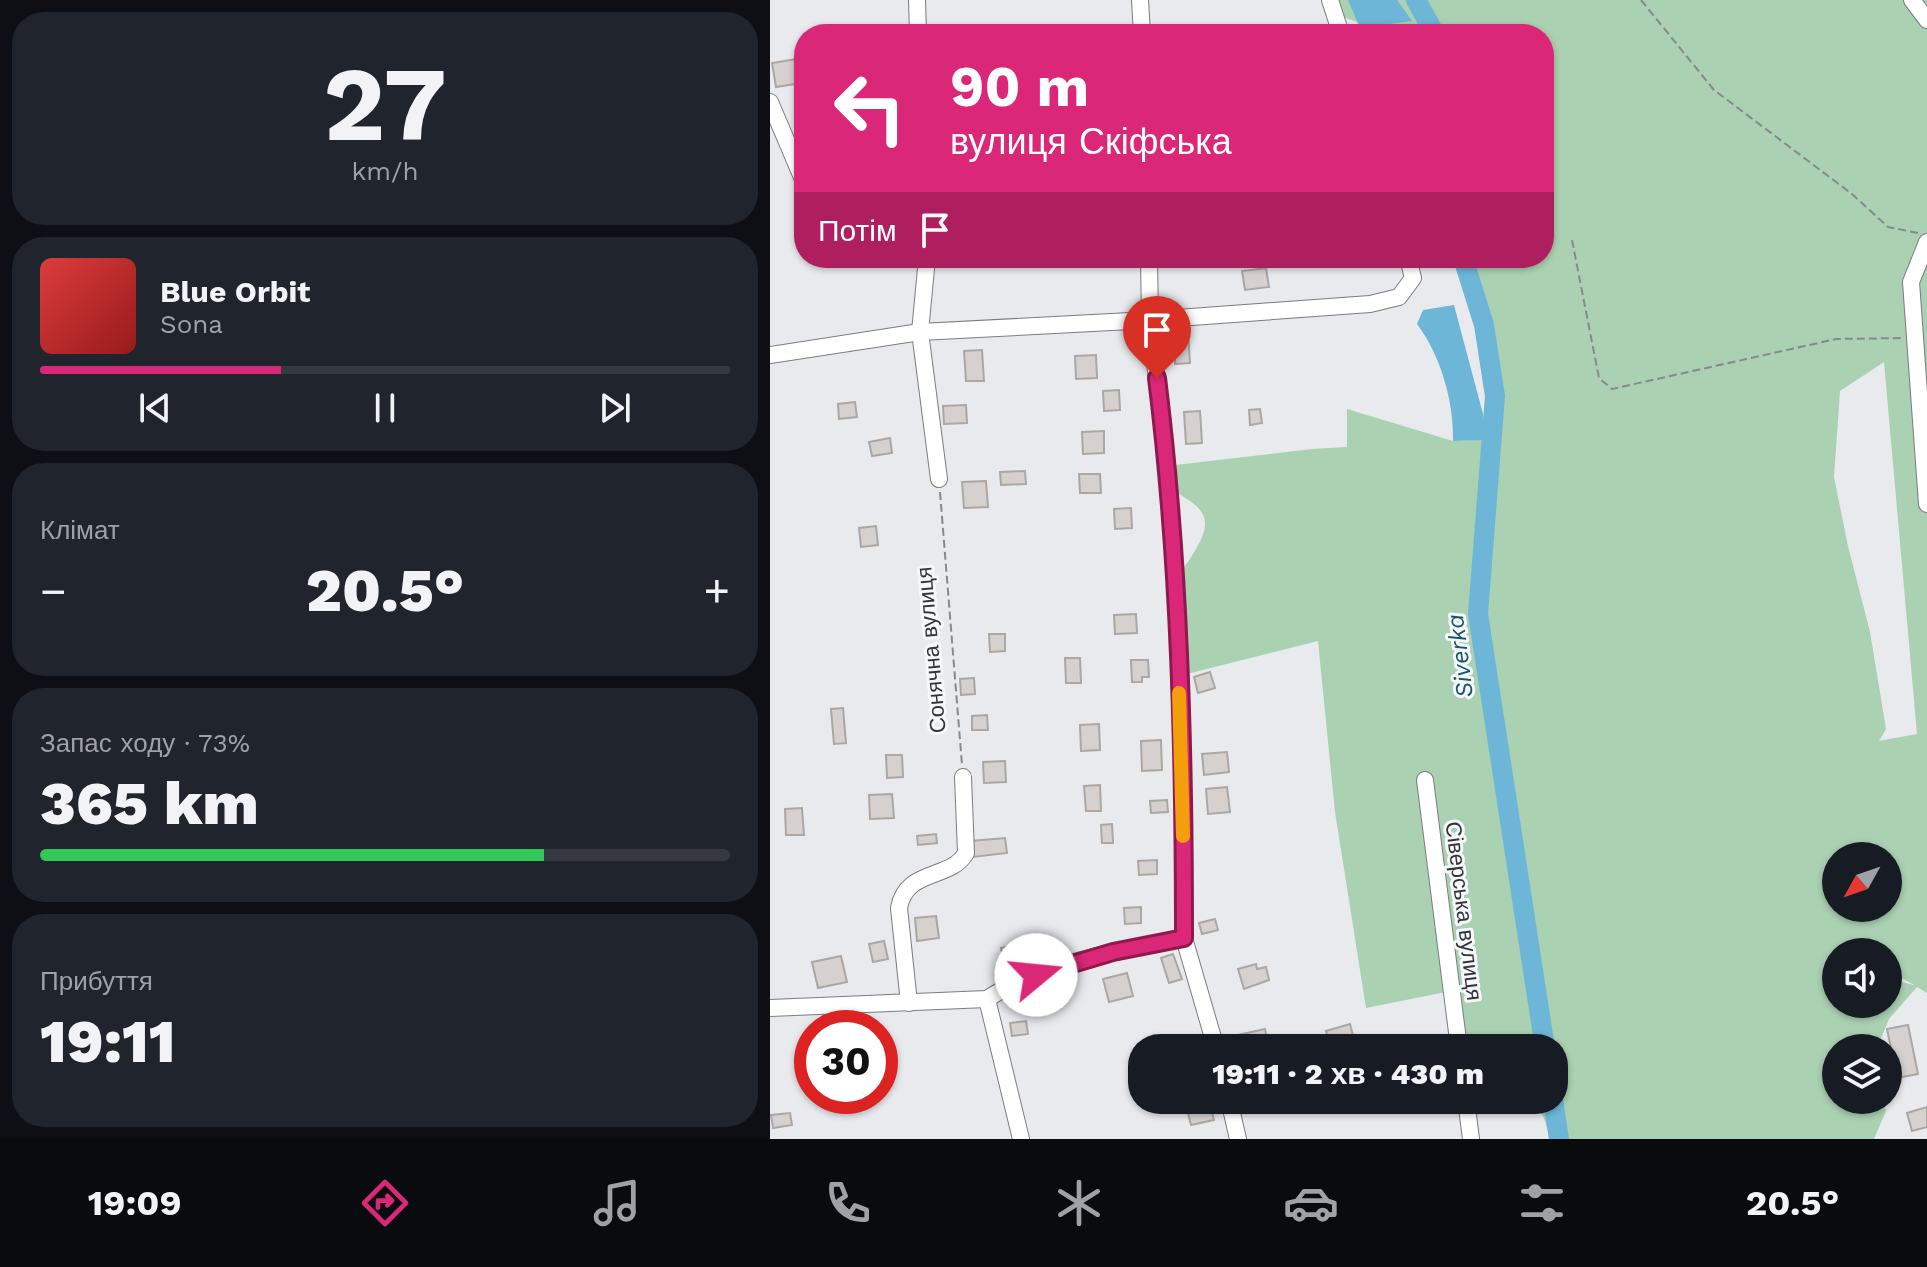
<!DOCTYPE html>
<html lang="uk">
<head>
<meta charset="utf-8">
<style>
	:root { --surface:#171b24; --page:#20242c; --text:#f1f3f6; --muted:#9ea1a6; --line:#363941; --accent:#db2777 }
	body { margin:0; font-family:"Work Sans",sans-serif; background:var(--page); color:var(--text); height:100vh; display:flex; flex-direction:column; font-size:30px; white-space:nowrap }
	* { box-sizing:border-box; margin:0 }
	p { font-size:26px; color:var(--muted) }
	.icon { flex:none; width:44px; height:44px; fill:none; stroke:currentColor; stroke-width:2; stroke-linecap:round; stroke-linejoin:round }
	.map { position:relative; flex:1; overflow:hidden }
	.sheet { display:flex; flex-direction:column; gap:12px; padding:12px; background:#0d0f14; width:770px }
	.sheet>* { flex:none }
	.hud { position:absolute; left:24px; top:24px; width:760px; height:244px; border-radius:32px; box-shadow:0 2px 6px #0004; background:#db2777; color:#fff; overflow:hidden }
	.needle { width:52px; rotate:230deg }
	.controls { position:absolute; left:1052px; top:842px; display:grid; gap:16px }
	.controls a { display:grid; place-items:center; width:80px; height:80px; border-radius:50%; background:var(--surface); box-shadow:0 2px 6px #0004; font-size:40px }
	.speed { position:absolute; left:24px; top:1010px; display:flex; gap:16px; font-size:40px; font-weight:700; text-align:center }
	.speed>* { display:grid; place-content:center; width:104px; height:104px; border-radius:50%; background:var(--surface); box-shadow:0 2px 6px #0004; line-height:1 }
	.speed .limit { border:12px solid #d22; background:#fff; color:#111 }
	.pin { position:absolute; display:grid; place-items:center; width:68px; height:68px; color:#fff; margin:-82px -34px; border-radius:50% 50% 50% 0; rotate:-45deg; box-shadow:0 0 8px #0007 }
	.pin .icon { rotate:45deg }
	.me { position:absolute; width:88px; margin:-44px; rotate:73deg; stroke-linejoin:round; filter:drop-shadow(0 0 6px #0008) }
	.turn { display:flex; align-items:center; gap:28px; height:168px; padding:0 24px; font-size:36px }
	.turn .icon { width:104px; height:104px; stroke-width:2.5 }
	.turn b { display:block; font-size:56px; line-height:68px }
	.then { display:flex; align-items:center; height:76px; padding:0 24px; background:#0003; gap:16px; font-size:30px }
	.big { font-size:60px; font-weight:800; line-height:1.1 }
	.sheet .card { flex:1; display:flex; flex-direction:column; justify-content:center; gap:12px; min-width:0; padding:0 28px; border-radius:32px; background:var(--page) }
	.sheet .dial { align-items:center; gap:0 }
	.dial b { font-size:104px; line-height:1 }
	.song { display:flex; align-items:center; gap:24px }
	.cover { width:96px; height:96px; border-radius:12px; background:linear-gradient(135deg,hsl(0 70% 55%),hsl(0 70% 35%)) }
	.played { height:8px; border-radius:4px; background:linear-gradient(90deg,var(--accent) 35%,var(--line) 35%) }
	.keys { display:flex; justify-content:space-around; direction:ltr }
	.heat { display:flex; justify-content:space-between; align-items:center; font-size:44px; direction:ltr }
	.charge { height:12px; border-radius:6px; background:linear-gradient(90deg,#34c759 73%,var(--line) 0) }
	.trip { position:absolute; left:358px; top:1034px; width:440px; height:80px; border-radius:32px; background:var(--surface); box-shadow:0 2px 6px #0004; font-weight:800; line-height:80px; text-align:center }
	.tabs { display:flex; height:128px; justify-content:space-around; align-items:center; background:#090b0e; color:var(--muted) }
	.tabs .icon { width:56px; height:56px }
	.tabs .current { color:var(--accent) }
	.tabs b { font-size:36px; color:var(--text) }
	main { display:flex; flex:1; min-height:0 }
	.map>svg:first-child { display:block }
	.green { fill:#aad1b1; fill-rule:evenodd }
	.water { fill:#6db6d8 }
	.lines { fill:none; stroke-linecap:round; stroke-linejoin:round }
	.river { stroke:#6db6d8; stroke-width:20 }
	.building { fill:#d6d1ce; stroke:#aba7a4; stroke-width:2 }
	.minor-casing { stroke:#7a7c80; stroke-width:18 }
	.path { stroke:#87898c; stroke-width:2; stroke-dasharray:8 4; stroke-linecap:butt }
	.minor { stroke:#fff; stroke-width:16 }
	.route-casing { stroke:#8e194d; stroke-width:20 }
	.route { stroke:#db2777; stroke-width:14 }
	.slow { stroke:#f59e0b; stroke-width:14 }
	.labels { text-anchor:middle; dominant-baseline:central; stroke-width:6; stroke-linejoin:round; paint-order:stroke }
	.street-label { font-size:22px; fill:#343537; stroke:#f5f7fb }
	.water-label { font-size:24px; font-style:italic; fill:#1a546c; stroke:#f5f7fb }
</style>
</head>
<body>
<main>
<section class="sheet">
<div class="card dial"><b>27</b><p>km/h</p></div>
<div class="card">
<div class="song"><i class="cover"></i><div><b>Blue Orbit</b><p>Sona</p></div></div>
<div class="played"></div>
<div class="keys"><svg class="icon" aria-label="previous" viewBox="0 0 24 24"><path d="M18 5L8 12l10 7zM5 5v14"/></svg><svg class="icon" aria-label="pause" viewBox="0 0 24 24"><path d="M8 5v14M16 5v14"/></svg><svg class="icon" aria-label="next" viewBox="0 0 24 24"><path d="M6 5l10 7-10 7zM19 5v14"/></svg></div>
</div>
<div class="card"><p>Клімат</p>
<div class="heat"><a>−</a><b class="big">20.5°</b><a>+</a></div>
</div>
<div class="card"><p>Запас ходу · 73%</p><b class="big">365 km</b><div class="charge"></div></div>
<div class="card"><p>Прибуття</p><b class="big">19:11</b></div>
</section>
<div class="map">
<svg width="1157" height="1139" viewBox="0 0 1157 1139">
	<rect width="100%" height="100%" fill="#e8eaee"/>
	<path class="green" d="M565 0H1157V993L1147 987 1119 1019 1107 1048H1066V1100H1111L1116 1111 1104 1139H781L773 1116 759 1100H784V1048H695L686 990 596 1008 565 812 548 641 409 676 405 576C416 566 421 558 428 545 445 515 429 506 404 491L397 466 542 449 577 447V409L683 441 729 439 714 325 693 258H774V34H640L613 31 570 16ZM1114 362 1147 734 1109 741 1116 729 1100 632 1078 546 1064 477 1070 391ZM1066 856H1118V908H1066ZM1082 949 1087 952H1118V970L1144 985 1118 979V1004H1066V952H1081Z"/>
	<g class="water">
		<path d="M578 0H627L642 21 590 28Z"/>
		<path d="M684 305 713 414 716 440 683 441C684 402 671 356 647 324L653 310Z"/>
	</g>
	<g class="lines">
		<g class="river">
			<path d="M646 0 665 34"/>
			<path d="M693 258 714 325 725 396 708 614 775 1048"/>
			<path d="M783 1100 789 1139"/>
		</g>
	</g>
	<g class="building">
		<path d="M27 59 31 83 6 87 2 63Z"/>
		<path d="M496 268 499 287 475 290 472 271Z"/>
		<path d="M418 333 420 363 405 364V359L398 360 397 340H404L403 334Z"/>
		<path d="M212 350 214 381H196L194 351Z"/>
		<path d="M326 355 327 378 306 379 305 356Z"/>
		<path d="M349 390 350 410 334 411 333 391Z"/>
		<path d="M85 402 87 417 69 419 68 404Z"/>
		<path d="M196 405 197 423 174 424 173 406Z"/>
		<path d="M490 409 492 423 480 425 479 410Z"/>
		<path d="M430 411 432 443 416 444 414 412Z"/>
		<path d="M334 431V453L313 454 312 432Z"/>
		<path d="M120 438 122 453 102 456 99 442Z"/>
		<path d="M255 471 256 484 231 485 230 472Z"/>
		<path d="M309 474H330L331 493H310Z"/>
		<path d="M216 481 218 507 194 508 192 482Z"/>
		<path d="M361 508 362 528 345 529 344 509Z"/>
		<path d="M106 526 108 545 91 547 89 528Z"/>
		<path d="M366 614 367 633 345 634 344 615Z"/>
		<path d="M219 634H235V651L220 652Z"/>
		<path d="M295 658H310L311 683H296Z"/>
		<path d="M361 660H378L379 677H372V682H362Z"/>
		<path d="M440 672 445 688 428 693 424 677Z"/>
		<path d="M204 678 205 694 191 695 190 679Z"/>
		<path d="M73 708 76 743 64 744 61 709Z"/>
		<path d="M217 715 218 730H202V716Z"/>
		<path d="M329 724 330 750 311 751 310 725Z"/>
		<path d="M391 740 392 770 372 771 371 741Z"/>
		<path d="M457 752 459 772 434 775 432 754Z"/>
		<path d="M116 755H132L133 777 117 778Z"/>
		<path d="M235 761 236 782 214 783 213 762Z"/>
		<path d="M330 785 331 811H316L314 786Z"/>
		<path d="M457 787 460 812 438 814 436 789Z"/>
		<path d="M122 794 124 818 100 819 99 795Z"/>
		<path d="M397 800 398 812 381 813 380 801Z"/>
		<path d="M32 808 34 835H16L15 809Z"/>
		<path d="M342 824 343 843H332L331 825Z"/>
		<path d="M166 834 167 843 148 845 147 836Z"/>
		<path d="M235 838 237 853 203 857 201 841Z"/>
		<path d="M387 860V874L369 875 368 861Z"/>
		<path d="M371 907V923L355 924 354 908Z"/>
		<path d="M166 916 169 938 147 941 145 918Z"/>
		<path d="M445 919 448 930 432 934 429 923Z"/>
		<path d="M114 941 118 959 103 962 99 944Z"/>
		<path d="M244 945 247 959 234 962 231 948Z"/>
		<path d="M403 954 412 979 399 983 391 958Z"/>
		<path d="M71 956 77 982 48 988 42 962Z"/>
		<path d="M486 964 487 969 496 967 499 980 474 989 468 969Z"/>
		<path d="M357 973 363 996 339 1002 333 979Z"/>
		<path d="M254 992 257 1002 241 1006 238 996Z"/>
		<path d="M256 1021 258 1034 242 1036 240 1023Z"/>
		<path d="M580 1024 584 1039 560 1045 556 1031Z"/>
		<path d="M1138 1025 1148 1074 1127 1078 1117 1029Z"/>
		<path d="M495 1029 499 1048H471L468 1035Z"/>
		<path d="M401 1100H439L444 1120 421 1125 417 1109 424 1107 423 1101 402 1105Z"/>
		<path d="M1157 1107V1127L1142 1131 1137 1113Z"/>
		<path d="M20 1113 22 1125 3 1128 1 1115Z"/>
	</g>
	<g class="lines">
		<g class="minor-casing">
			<g id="minor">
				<path d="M147 0 148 34"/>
				<path d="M370 0 372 34"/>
				<path d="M560 0 571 34"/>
				<path d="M1142 0 1157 20"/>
				<path d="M0 102 34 182"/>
				<path d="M1157 242 1141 282 1157 504"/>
				<path d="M157 258 150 332 169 479"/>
				<path d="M379 258 380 320 397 466 407 604 413 789 414 938 446 1048"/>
				<path d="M0 355 150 332 380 320 600 304 629 297 643 278 638 258"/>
				<path d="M655 780 689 1048"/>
				<path d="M217 999 251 1139"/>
				<path d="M139 1003 129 908C136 868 181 880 196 853L193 777"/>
				<path d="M0 1008 217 999C269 964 352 950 414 938"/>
				<path d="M459 1100 468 1139"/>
				<path d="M696 1100 701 1139"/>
			</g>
		</g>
		<g class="path">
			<path d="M871 0 944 90 1082 194 1118 227 1148 233"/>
			<path d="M802 240 829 378 842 389 1066 339 1132 338"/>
			<path d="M170 492 192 765"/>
		</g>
		<use href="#minor" class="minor"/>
	</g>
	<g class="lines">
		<g class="route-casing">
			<path id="route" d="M266 975 343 952 414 938C414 751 410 564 387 378"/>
		</g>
		<use href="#route" class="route"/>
		<path class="slow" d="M409 693 413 836"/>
	</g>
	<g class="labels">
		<g class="street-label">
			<text transform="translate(161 650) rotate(-95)">Сонячна вулиця</text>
			<text transform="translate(694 911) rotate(83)">Сіверська вулиця</text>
		</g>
		<g class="water-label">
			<text transform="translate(690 656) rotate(-97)">Siverka</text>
		</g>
	</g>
</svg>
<div class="controls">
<a><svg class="needle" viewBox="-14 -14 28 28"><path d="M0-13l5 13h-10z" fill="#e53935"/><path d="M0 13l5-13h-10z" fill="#9ea1a6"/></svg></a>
<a><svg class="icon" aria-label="sound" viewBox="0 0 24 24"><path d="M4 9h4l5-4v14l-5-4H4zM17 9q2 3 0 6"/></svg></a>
<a><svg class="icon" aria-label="layers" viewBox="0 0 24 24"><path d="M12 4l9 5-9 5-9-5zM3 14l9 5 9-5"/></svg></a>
</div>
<div class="speed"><div class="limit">30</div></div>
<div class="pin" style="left:387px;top:378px;background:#d93025"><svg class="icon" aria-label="arrive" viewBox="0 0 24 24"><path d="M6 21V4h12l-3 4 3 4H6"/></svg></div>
<svg class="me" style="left:266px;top:975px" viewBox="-20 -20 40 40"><circle r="19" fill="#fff"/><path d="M0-13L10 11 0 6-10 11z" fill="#db2777"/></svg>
<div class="trip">19:11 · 2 хв · 430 m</div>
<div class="hud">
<div class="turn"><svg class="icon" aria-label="left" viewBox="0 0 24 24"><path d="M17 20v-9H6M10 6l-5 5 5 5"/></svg><div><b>90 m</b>вулиця Скіфська</div></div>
<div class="then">Потім<svg class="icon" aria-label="arrive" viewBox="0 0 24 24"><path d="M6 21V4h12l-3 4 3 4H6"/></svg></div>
</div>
</div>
</main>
<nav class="tabs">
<b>19:09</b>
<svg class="icon current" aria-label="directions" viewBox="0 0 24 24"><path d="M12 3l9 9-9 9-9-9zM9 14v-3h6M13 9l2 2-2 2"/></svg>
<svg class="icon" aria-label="music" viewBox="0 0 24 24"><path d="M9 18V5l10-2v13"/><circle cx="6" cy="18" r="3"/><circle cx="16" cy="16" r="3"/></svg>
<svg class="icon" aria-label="phone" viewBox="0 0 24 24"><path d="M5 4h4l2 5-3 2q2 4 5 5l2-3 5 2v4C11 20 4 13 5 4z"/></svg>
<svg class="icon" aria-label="climate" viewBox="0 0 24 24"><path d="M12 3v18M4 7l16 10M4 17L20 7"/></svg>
<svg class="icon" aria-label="car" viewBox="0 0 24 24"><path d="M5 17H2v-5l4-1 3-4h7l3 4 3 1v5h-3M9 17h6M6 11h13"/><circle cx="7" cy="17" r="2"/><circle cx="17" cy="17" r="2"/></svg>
<svg class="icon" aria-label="filters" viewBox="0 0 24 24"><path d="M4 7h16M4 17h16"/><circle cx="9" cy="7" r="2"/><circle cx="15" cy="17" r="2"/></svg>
<b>20.5°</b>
</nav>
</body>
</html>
